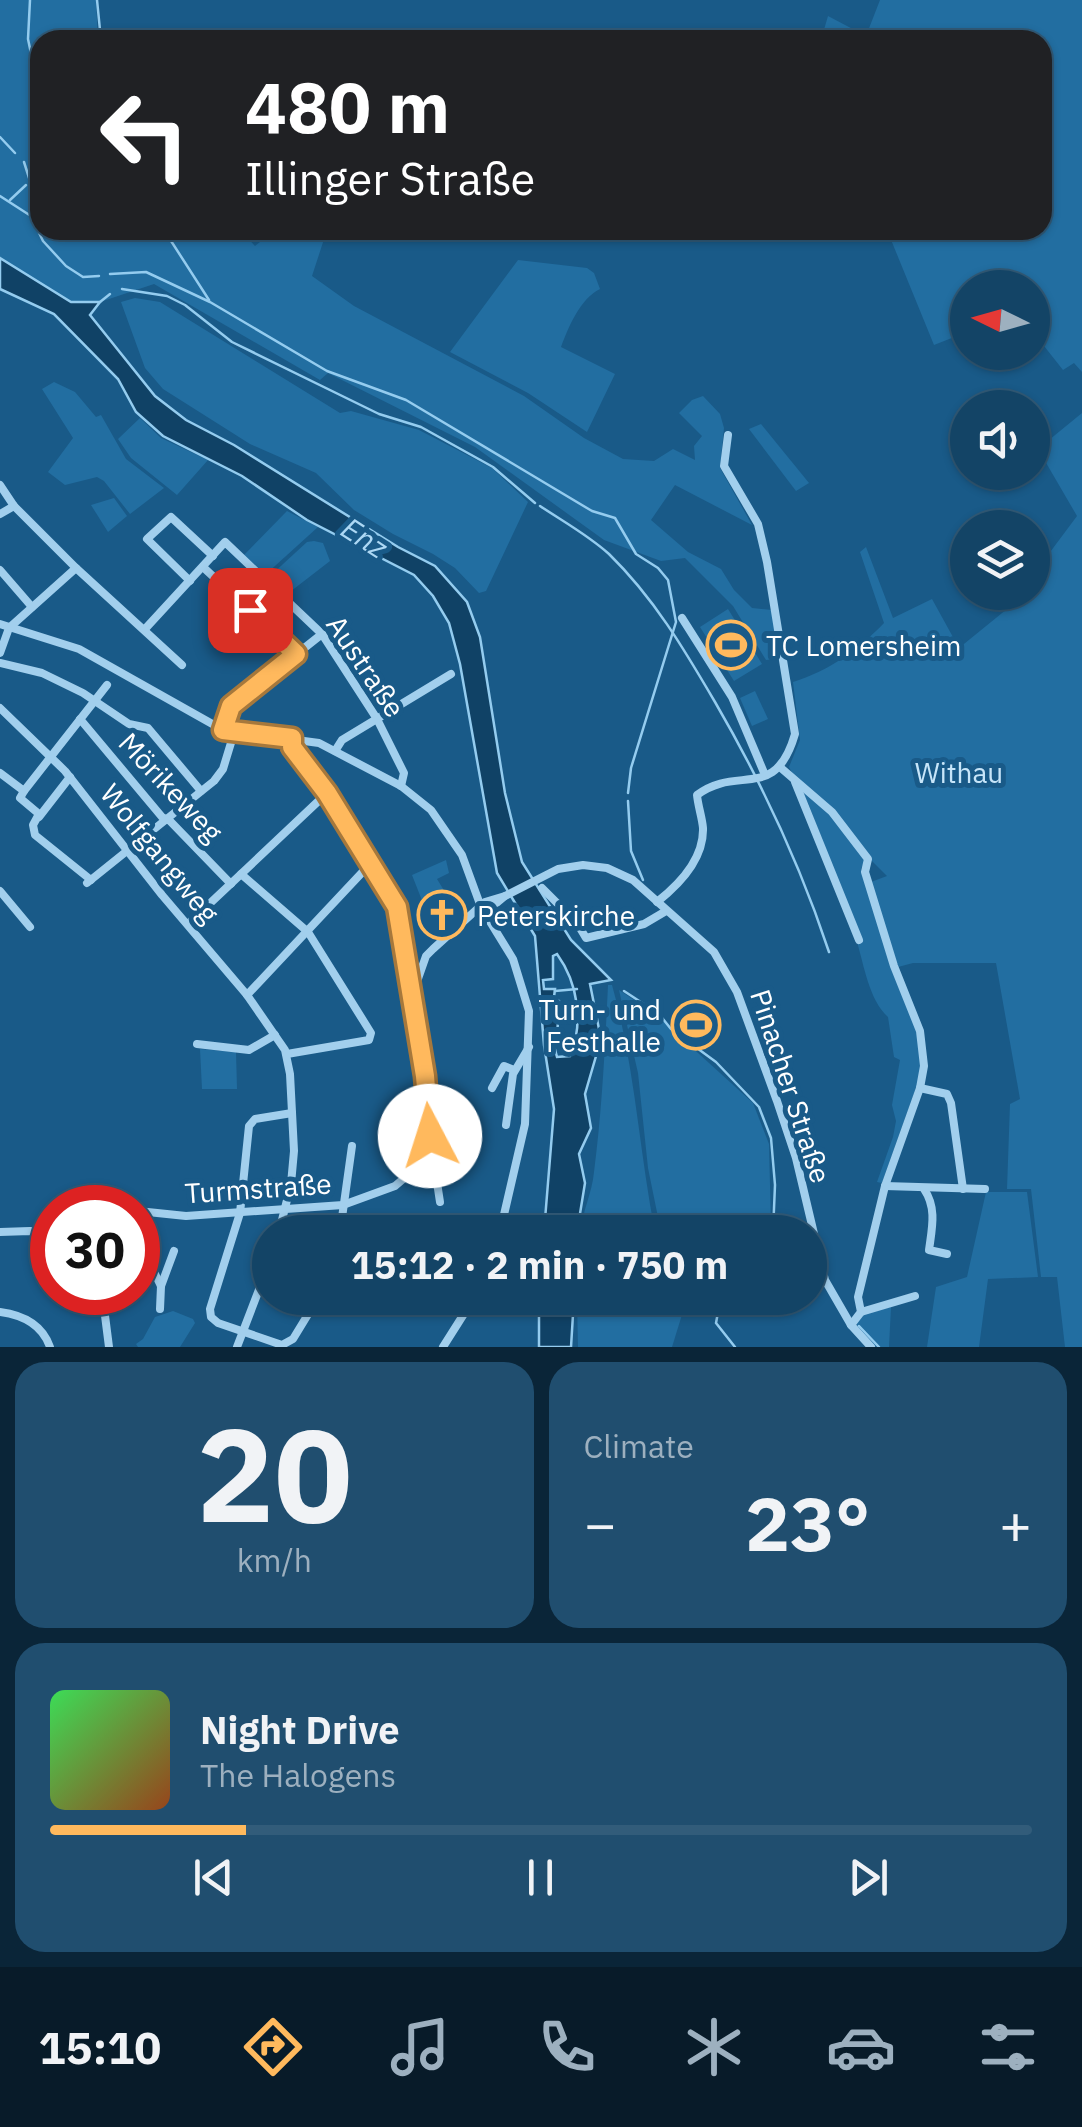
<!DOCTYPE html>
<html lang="en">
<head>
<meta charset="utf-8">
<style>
	:root { --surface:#134466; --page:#204e6f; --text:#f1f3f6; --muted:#9db0bf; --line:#325c7a; --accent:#ffb95d }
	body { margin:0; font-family:"IBM Plex Sans",sans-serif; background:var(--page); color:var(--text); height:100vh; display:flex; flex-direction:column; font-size:38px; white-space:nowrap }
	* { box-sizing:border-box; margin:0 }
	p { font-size:32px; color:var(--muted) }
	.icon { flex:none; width:55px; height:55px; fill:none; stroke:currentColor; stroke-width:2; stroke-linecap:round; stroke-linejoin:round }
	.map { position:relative; height:1347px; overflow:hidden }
	.panel { display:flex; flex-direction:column; gap:15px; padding:15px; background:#0a2538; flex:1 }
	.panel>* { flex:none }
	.banner { position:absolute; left:30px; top:30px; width:1022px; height:210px; border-radius:30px; box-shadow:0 2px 8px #0004,0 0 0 2px var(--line); background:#202124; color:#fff; overflow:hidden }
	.needle { width:65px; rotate:275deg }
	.fabs { position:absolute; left:950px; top:270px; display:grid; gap:20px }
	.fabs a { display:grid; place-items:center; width:100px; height:100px; border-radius:50%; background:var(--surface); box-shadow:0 2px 8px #0004,0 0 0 2px var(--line); font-size:50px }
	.speed { position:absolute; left:30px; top:1185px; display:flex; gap:20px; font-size:50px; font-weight:700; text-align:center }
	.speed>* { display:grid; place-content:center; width:130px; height:130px; border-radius:50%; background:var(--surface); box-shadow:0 2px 8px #0004,0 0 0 2px var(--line); line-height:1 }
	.speed .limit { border:15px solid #d22; background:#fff; color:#111 }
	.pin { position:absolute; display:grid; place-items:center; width:85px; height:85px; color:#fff; margin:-42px; border-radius:20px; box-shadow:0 5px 15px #0006 }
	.me { position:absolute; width:110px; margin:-55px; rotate:355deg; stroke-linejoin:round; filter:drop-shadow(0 0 8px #0008) }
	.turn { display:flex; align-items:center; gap:35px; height:210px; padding:0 50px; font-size:45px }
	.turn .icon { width:130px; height:130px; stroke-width:2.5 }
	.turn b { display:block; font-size:70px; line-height:85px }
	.big { font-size:75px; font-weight:700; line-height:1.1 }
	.panel .card { flex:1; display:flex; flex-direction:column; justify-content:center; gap:15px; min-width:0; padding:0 35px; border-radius:30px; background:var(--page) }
	.panel .dial { align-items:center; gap:0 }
	.dial b { font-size:130px; line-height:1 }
	.song { display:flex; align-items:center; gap:30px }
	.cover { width:120px; height:120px; border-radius:15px; background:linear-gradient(135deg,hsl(130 70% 55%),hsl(20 70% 35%)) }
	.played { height:10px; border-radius:5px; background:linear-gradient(90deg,var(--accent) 20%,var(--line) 20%) }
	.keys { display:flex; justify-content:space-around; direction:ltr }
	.heat { display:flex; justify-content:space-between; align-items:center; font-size:55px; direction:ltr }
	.panel .tiles { flex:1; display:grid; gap:15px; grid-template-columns:1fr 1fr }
	.card:last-child { grid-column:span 2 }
	.trip { position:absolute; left:252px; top:1215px; width:575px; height:100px; border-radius:50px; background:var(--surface); box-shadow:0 2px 8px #0004,0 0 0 2px var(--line); font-weight:700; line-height:100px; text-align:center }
	.tab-bar { display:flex; height:160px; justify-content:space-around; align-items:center; background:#081b29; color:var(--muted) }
	.tab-bar .icon { width:70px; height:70px }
	.tab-bar .current { color:var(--accent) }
	.tab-bar b { font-size:45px; color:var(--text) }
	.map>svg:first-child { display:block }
	.green { fill:#226ea1 }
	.water { fill:#104266; stroke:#94ccef; stroke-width:2.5; fill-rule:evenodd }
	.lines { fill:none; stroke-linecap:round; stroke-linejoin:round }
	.stream { stroke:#94ccef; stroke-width:2.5 }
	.minor { stroke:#a2cfed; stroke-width:8 }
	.route-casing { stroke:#a6783c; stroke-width:25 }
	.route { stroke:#ffb95d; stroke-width:18 }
	.labels { text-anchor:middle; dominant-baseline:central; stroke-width:10; stroke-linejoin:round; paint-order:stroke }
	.poi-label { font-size:28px; fill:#fff; stroke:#195a88; text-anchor:start }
	.street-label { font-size:28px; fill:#fff; stroke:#195a88 }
	.park-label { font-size:28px; fill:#c7e5f9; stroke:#195a88 }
	.water-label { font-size:30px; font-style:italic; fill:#add8f4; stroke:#195a88 }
</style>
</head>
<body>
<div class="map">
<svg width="1082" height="1347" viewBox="0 0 1082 1347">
	<rect width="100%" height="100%" fill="#195a88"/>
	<g class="green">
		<path d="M0 0H96L98 40H40V230H240L255 246 275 230H327L312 276 354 306 524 396 584 438 623 459 654 461 673 449 695 460 694 446 702 436 679 413 692 400 703 396 720 414 724 428 720 468 752 525 675 485 651 520 688 552 721 569 734 590 752 608 772 610 781 658 766 660 733 606 685 558 661 561 604 540 475 447 328 373 320 380 154 284 100 302H71L0 258Z"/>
		<path d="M880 0H1082V372L1074 363 1063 370 1033 332 1032 288H968L967 332 934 345 887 230H1042V40H821L828 16 866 36Z"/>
		<path d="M518 260 587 268 594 273 600 289C580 299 569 326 561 347L615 374 587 432 528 393 450 352Z"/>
		<path d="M135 298 160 302 340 413 351 411 419 430 492 468 528 502 486 591 479 593 455 568 433 554 393 534 354 510 316 473 250 444 163 389 145 368 121 302Z"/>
		<path d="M54 382 75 392 96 417 101 415 126 459 164 488 130 514 104 481 97 477 65 485 48 472 73 438 42 389Z"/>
		<path d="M1082 413V1347H1065L1057 1277H1041L1031 1189H1007L1010 1104 1020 1099 996 963H913L898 967 871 882 887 876 867 856 861 869 919 1039 921 1067 918 1082 882 1183 877 1182 893 1137 896 1121 892 1105 900 1060 894 1057 888 1017C869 1000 864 965 857 942L860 939 808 803 789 767 800 740 793 682C830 670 857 651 884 623L860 552 866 547 893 618 932 599 959 648 1007 609 1019 593 1032 592 1033 575 1077 516 1038 449Z"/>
		<path d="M140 418 161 438 208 460 177 495 131 458 118 439Z"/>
		<path d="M761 424 809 483 796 491 749 429Z"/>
		<path d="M114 498 127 516 108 532 91 505Z"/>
		<path d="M287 511 318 527 265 575 243 556Z"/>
		<path d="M314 541 323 543 330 561 286 595 270 581V576L307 542Z"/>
		<path d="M728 609 762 664 734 681 700 627Z"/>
		<path d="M755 691 768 719 752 726 740 698Z"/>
		<path d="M446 860 449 873 437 879 456 910 452 914 439 898 423 903 412 875Z"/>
		<path d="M608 985H612C635 1066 639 1150 655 1232H581C582 1211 592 1194 594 1172 602 1110 605 1048 608 985Z"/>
		<path d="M619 990 654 1013 753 1103 769 1144 771 1226 764 1227 762 1232H661L648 1168 638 1073Z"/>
		<path d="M200 1049 236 1052 237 1089H202Z"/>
		<path d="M986 1192H1027L1038 1277 988 1279 979 1347H927L936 1287 967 1277Z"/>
		<path d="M577 1298H682L685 1305 672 1347H578Z"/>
		<path d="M891 1307 889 1347H876L857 1326 856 1322 864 1314Z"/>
		<path d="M173 1311 193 1319 195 1323 180 1347H138L136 1344 143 1339 155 1317Z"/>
	</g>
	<g class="water">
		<path d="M0 258 71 302H100L90 315 155 396 186 420 234 445 398 547 435 566 467 602 480 637 505 793 522 862 571 940 611 980 590 984 601 1039 585 1094 591 1128 579 1154 585 1183 577 1232H544L554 1109 544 1045 535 936 497 873 460 664 449 623 433 596 414 575 307 520 242 476 163 436 136 412 118 379 54 314 0 289ZM557 954C578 983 584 1023 570 1056L557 1057 553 1042 557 1039 559 1001 554 997 555 989H544L543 980 553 979V956Z"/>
		<path d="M539 1298H574L571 1347H539Z"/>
	</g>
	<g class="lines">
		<g class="stream">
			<path d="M30 0 28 39 40 97"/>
			<path d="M97 0 101 40"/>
			<path d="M0 137 15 153"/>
			<path d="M24 162 30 181 40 172"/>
			<path d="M0 196 31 216 43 241 66 266 83 277 99 276"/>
			<path d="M10 200 26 185"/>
			<path d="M164 230 209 300"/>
			<path d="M110 274 146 272 210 302 327 371 406 400 592 511 615 518 636 554 658 568 668 580 676 622 631 768 628 793"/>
			<path d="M122 289 167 296 185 305 232 342 379 414 421 427 493 467 535 503"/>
			<path d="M100 302 110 294"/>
			<path d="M540 506C564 522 588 535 609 554 654 598 684 649 715 702 762 783 800 864 829 952"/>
			<path d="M628 801 631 851 643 880"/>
			<path d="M555 991 577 989"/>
			<path d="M624 991 659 1014 671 1029 716 1062 759 1107 771 1138 775 1185 773 1232"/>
			<path d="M727 1298 719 1307 716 1323 735 1347"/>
			<path d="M859 1326 879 1347"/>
		</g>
		<g class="minor">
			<path d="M0 485 14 506 76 568 182 665"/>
			<path d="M0 514 14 506"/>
			<path d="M203 567 296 654"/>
			<path d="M0 570 32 607"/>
			<path d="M190 581 147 539 171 517 213 556"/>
			<path d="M682 618 732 697 765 775"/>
			<path d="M0 624 79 649 223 730 319 743 401 786 431 810 462 855 481 907 513 959 529 1011 525 1124 500 1232"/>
			<path d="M145 629 225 542 322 634 377 719 404 773 401 786"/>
			<path d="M0 653 9 628 76 568"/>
			<path d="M0 663 42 673 83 693 129 724 148 728 201 791"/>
			<path d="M0 708 65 771 162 895 247 995 285 1050 290 1074 294 1151 291 1184 279 1232"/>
			<path d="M80 719 162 817 170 821 231 884"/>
			<path d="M223 730 231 706 322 634"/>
			<path d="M335 751 342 740 451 674"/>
			<path d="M781 768 832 812 868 859 865 872 894 966 920 1031 924 1066 920 1088 885 1186 858 1297 861 1312 851 1325"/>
			<path d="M0 773 24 791 20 798 39 814 33 825 35 835 91 880"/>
			<path d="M795 782 859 940"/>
			<path d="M24 791 107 685"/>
			<path d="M39 817 70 777"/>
			<path d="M241 874 308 932 371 1033 369 1040 287 1054"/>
			<path d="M87 883 214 781 223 769 234 733"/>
			<path d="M542 888 577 923 586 938 644 924 666 911"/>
			<path d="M0 891 30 927"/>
			<path d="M657 902C680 884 704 859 703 828 702 817 698 806 697 795 738 764 775 803 795 734L767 562 758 524 724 466 728 435"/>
			<path d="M481 907 493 906 505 896 558 869 583 865 607 868 633 880 714 952 737 992 777 1101 796 1158 825 1280 851 1325 871 1347"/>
			<path d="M188 924 327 793"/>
			<path d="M413 993 426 956 433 949 485 902 505 896"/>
			<path d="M247 995 371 863"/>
			<path d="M197 1044 249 1050 275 1035"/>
			<path d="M492 1088 504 1066 514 1070"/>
			<path d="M920 1088 947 1094 951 1103 963 1189"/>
			<path d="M292 1113 255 1119 249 1126 240 1213 210 1309 211 1317 218 1323 282 1345 293 1339 318 1298"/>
			<path d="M506 1125 513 1074 529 1047"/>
			<path d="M427 1156 434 1163 440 1202"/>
			<path d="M885 1186 985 1189"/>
			<path d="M924 1189C937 1208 932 1228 929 1250L947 1254"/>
			<path d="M106 1208H121"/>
			<path d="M138 1211 186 1216 343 1205 395 1186 423 1162 430 1148 425 1076 397 907 327 793 292 747V738"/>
			<path d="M0 1232 30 1231 52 1236"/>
			<path d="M340 1232 352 1146"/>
			<path d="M138 1272 155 1274 161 1286 160 1309"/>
			<path d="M161 1286 174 1251"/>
			<path d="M102 1292 109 1347"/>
			<path d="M0 1312C23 1315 42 1324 50 1347"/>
			<path d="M861 1312 915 1296"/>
			<path d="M237 1347 270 1261"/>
			<path d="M443 1347 474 1298"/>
		</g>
	</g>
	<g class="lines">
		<g class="route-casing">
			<path id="route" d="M250 610 296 654 231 706 223 730 292 738V747L327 793 397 907 425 1076 430 1136"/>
		</g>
		<use href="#route" class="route"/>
	</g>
	<defs>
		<g id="stadium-ring" transform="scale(2.5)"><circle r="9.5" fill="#195a88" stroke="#ffb95d" stroke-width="1.5"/><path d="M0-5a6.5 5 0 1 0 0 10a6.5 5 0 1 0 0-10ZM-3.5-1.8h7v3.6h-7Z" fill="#ffb95d"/></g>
		<g id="church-ring" transform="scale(2.5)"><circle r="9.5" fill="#195a88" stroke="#ffb95d" stroke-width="1.5"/><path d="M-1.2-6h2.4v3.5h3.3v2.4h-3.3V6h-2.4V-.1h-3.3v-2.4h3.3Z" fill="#ffb95d"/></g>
	</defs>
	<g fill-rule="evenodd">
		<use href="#stadium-ring" x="731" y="645"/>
		<use href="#church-ring" x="442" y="915"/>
		<use href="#stadium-ring" x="696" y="1025"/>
	</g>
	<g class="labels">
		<g class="poi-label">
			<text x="766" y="645">TC Lomersheim</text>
			<text x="477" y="915">Peterskirche</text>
			<text x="661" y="1009" text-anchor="end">Turn- und<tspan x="661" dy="32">Festhalle</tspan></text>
		</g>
		<g class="street-label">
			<text transform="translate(366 666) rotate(56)">Austraße</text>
			<text transform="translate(171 787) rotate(47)">Mörikeweg</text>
			<text transform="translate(160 853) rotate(51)">Wolfgangweg</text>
			<text transform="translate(791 1086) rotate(72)">Pinacher Straße</text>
			<text transform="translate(258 1188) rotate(-4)">Turmstraße</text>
		</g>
		<g class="park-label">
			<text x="959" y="772">Withau</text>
		</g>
		<g class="water-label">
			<text transform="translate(365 537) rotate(33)">Enz</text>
		</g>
	</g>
</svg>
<div class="fabs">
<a><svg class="needle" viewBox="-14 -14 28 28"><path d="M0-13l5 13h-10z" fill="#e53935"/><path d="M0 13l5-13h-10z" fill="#9db0bf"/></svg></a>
<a><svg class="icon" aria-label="sound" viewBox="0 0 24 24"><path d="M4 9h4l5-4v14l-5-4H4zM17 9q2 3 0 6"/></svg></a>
<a><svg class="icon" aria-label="layers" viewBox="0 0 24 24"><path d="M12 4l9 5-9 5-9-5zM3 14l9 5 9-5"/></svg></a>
</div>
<div class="speed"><div class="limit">30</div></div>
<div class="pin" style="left:250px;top:610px;background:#d93025"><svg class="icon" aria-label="arrive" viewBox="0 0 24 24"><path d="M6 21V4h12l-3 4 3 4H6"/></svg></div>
<svg class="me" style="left:430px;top:1136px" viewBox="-20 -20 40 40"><circle r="19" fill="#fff"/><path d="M0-13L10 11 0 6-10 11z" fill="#ffb95d"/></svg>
<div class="trip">15:12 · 2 min · 750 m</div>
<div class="banner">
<div class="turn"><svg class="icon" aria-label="left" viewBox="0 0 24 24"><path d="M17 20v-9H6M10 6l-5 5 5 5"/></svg><div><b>480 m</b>Illinger Straße</div></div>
</div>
</div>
<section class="panel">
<div class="tiles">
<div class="card dial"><b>20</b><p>km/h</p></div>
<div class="card"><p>Climate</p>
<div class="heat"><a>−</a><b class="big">23°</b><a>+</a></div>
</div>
<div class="card">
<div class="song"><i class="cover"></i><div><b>Night Drive</b><p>The Halogens</p></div></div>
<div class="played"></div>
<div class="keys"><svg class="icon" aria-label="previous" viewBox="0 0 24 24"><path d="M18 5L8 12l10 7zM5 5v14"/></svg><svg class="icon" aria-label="pause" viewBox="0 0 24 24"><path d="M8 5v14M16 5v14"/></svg><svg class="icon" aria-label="next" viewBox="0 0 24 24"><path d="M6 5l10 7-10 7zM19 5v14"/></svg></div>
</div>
</div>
</section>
<nav class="tab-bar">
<b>15:10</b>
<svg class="icon current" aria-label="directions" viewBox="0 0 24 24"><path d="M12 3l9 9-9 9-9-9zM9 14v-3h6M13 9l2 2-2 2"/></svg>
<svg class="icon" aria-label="music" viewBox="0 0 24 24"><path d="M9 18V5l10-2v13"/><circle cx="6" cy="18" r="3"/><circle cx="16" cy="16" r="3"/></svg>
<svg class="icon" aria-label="phone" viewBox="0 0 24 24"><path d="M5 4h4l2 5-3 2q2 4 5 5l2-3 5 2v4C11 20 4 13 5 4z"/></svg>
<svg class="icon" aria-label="climate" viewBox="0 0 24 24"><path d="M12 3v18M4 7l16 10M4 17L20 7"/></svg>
<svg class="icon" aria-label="car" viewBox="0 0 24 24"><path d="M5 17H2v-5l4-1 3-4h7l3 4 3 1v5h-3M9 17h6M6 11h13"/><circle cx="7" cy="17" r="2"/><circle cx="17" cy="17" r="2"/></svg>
<svg class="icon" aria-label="filters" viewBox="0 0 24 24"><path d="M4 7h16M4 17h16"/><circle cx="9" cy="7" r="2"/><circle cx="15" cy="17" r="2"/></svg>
</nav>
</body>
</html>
